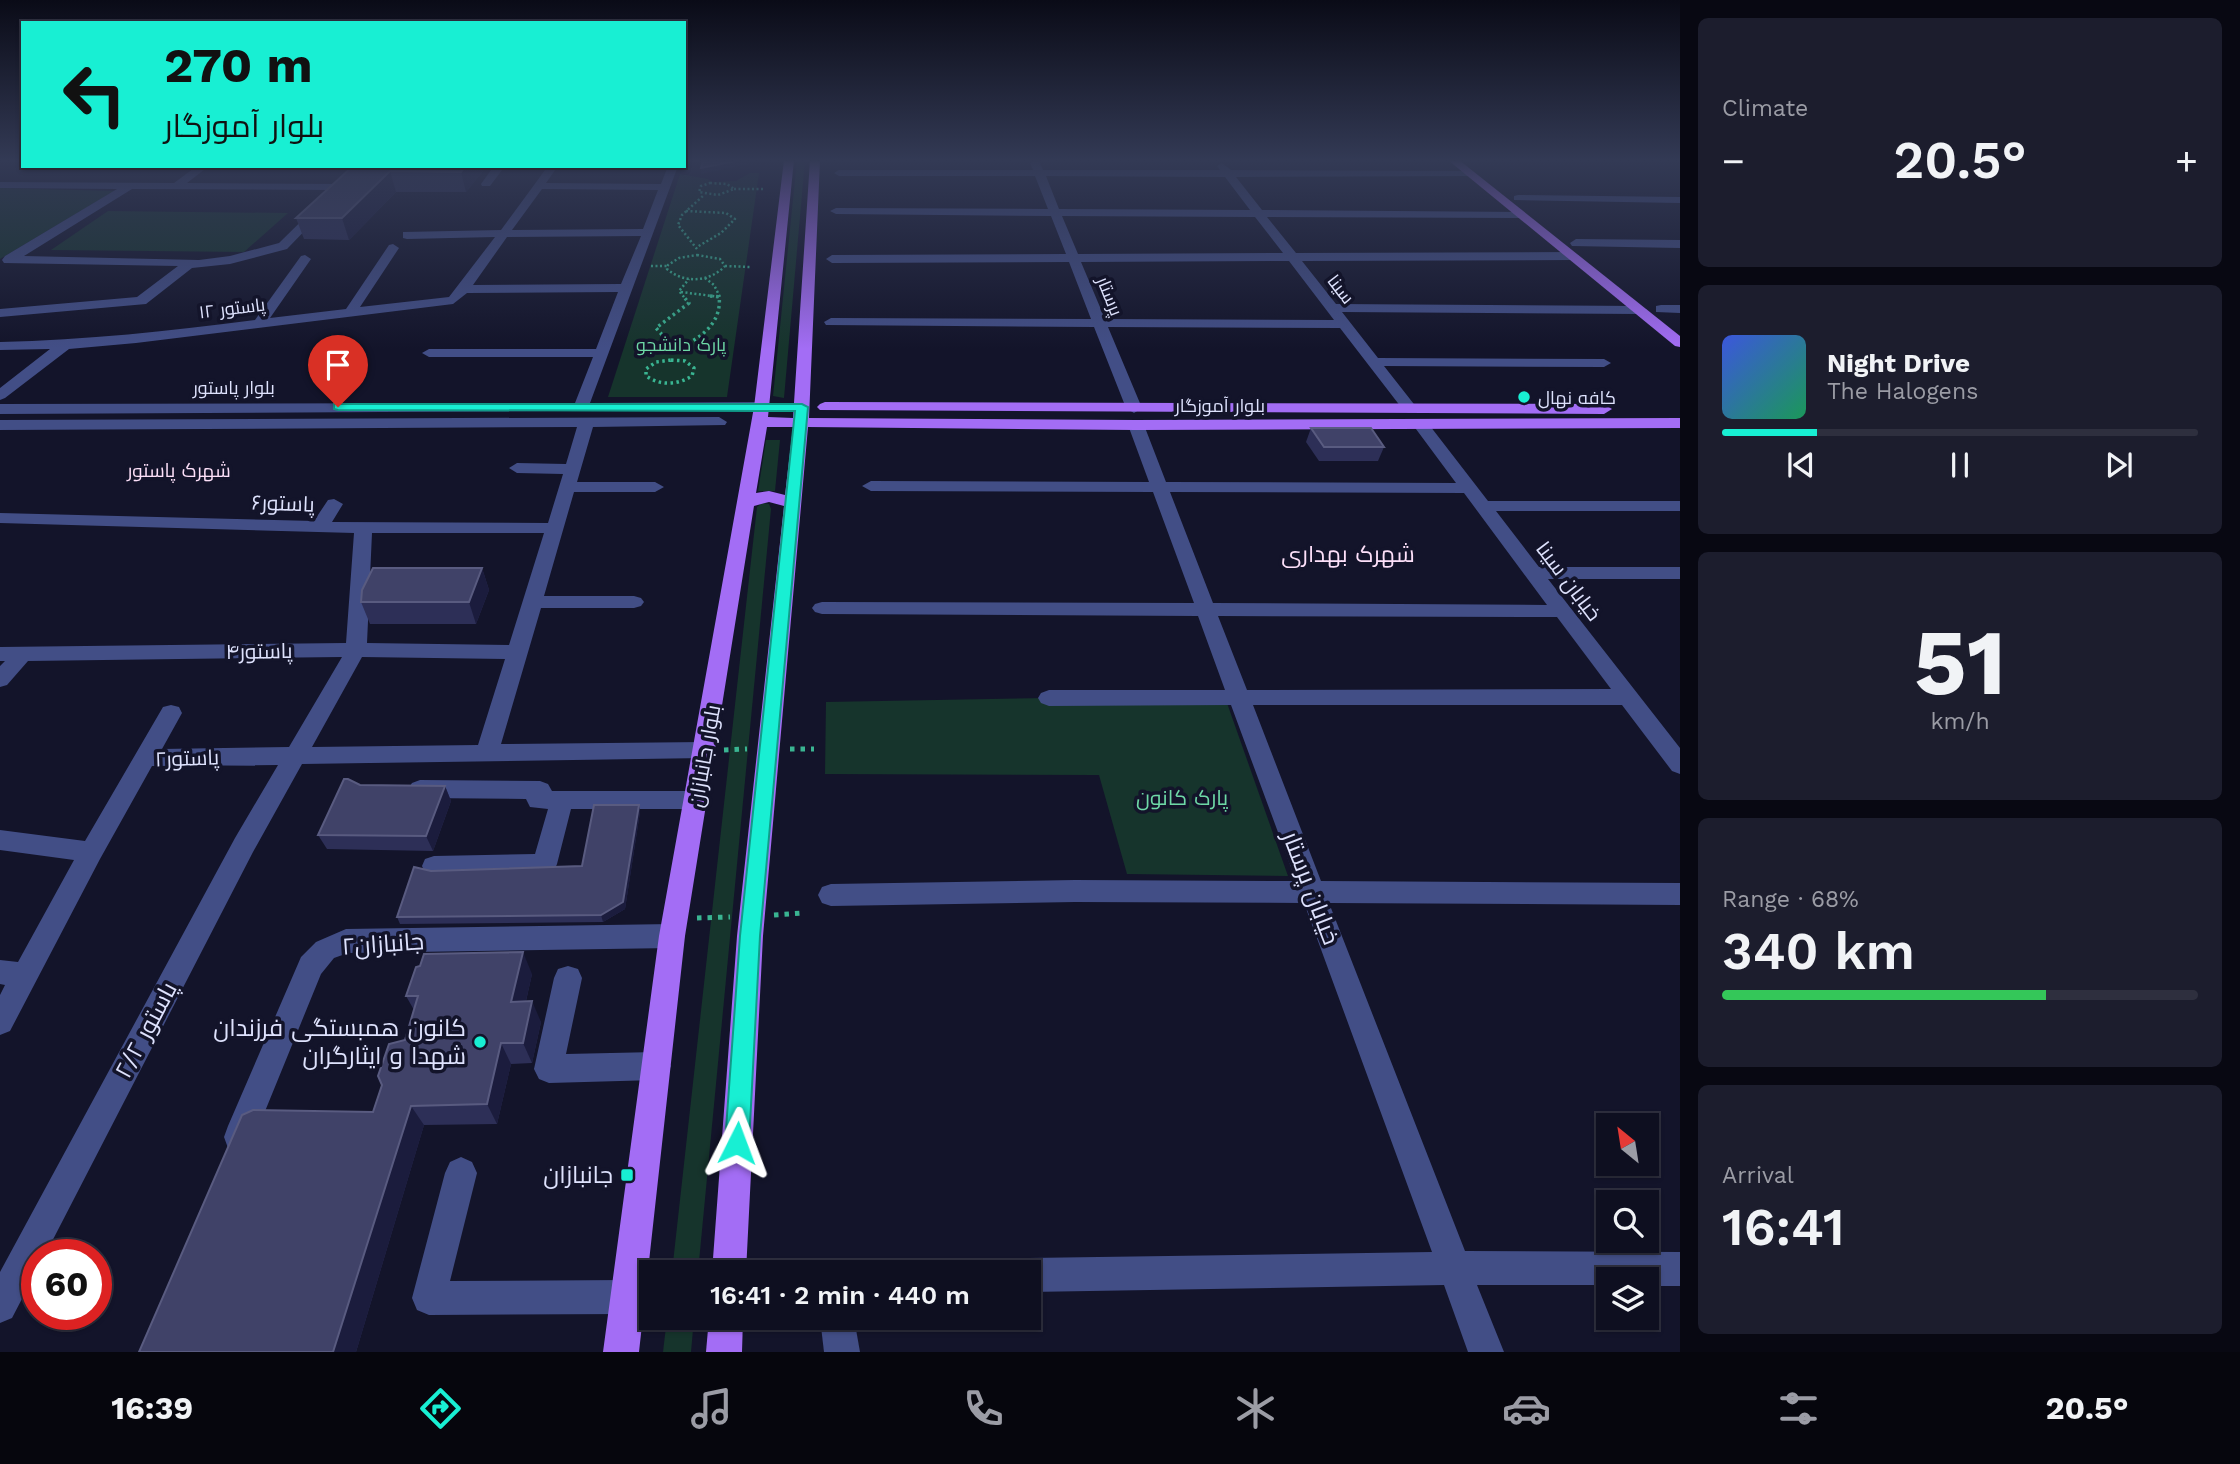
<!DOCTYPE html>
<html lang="en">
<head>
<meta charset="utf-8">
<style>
	:root { --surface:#0e0f20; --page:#1c1d2d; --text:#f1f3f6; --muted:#9b9ca5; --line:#2e2f3e; --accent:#18efd3 }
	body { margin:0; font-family:"Work Sans",Cairo,sans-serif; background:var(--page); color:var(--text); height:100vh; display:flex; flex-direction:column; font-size:26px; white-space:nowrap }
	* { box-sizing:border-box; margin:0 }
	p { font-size:23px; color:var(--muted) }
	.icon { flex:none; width:38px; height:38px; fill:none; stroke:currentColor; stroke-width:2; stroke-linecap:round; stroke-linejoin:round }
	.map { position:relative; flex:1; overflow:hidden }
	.details { display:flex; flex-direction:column; gap:18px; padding:18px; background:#080812; width:560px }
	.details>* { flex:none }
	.banner { position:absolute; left:21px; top:21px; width:665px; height:147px; border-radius:0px; box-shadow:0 2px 5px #0004,0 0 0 2px var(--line); background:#18efd3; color:#111; overflow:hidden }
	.needle { width:46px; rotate:330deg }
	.tools { position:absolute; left:1596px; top:1113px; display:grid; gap:14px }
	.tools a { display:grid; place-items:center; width:63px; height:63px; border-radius:0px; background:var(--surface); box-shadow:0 2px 5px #0004,0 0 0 2px var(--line); font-size:35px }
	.speed { position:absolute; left:21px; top:1239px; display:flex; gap:14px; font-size:35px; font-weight:700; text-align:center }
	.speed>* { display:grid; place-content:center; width:91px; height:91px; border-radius:50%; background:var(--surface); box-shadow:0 2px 5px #0004,0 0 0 2px var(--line); line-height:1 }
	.speed .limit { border:10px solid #d22; background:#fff; color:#111 }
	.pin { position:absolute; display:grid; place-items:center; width:60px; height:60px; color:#fff; margin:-72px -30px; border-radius:50% 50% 50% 0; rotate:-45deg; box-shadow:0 0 7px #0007 }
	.pin .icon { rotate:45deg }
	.me { position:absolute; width:77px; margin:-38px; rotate:3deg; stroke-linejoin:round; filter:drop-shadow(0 0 5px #0008) }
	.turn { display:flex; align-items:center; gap:24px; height:147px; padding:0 28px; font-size:32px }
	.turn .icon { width:91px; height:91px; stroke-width:2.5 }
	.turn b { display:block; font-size:49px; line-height:60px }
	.big { font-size:52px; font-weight:600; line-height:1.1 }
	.details .card { flex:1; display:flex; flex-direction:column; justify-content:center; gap:10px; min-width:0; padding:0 24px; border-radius:10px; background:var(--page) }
	.details .dial { align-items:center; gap:0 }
	.dial b { font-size:91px; line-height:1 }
	.song { display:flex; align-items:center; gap:21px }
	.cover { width:84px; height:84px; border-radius:10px; background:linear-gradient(135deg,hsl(230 70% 55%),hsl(150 70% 35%)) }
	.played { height:7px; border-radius:4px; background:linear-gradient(90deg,var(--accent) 20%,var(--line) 20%) }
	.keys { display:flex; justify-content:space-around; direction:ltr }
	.heat { display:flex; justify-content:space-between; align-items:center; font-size:38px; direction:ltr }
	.charge { height:10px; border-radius:5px; background:linear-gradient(90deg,#34c759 68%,var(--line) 0) }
	.trip { position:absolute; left:639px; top:1260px; width:402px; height:70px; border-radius:0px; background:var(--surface); box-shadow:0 2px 5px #0004,0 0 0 2px var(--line); font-weight:600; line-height:70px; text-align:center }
	.dock { display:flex; height:112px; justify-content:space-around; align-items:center; background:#06060d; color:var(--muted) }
	.dock .icon { width:49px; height:49px }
	.dock .current { color:var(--accent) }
	.dock b { font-size:32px; color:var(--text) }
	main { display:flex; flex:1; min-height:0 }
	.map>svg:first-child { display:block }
	.green { fill:#16342c }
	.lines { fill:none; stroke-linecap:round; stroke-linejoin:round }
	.path-far2 { stroke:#3ab592; stroke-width:2.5; stroke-dasharray:2 2.5; stroke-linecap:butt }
	.path-far1 { stroke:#3ab592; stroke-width:3.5; stroke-dasharray:2.5 3.5; stroke-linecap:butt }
	.path { stroke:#3ab592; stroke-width:5; stroke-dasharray:4.5 6; stroke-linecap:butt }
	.minor { fill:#424e86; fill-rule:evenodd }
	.major { fill:#a36df5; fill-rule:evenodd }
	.wall { fill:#2d2f57 }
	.shaded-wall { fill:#1b1c3d }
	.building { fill:#404268; stroke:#595b80; stroke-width:2 }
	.route { fill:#18efd3; stroke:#109b89; stroke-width:2 }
	.poi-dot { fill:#18efd3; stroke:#13142a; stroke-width:2.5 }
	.labels { text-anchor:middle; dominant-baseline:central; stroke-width:7; stroke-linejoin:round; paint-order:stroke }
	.far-street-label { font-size:18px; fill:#dee2fd; stroke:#13142a }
	.far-park-label { font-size:18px; fill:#6ed9a6; stroke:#13142a }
	.far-poi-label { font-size:18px; fill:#dee2fd; stroke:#13142a; text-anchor:start }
	.far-neighbourhood-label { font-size:19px; fill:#fde0f9; stroke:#13142a }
	.street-label { font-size:21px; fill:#dee2fd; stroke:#13142a }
	.park-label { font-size:21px; fill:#6ed9a6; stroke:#13142a }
	.neighbourhood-label { font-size:23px; fill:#fde0f9; stroke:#13142a }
	.near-street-label { font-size:24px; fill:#dee2fd; stroke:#13142a }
	.near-poi-label { font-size:24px; fill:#dee2fd; stroke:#13142a; text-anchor:end }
</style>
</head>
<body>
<main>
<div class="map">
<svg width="1680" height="1352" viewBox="0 0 1680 1352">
	<rect width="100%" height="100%" fill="#13142a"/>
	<g class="green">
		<path d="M797 160H805L784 398 773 396Z"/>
		<path d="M750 173H759L727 397H608L680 174 708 179 712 182 736 181Z"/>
		<path d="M0 188 114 191 0 259Z"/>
		<path d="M108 211 288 213 244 252 51 250Z"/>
		<path d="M766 440H780L775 491H758Z"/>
		<path d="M762 503 769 504 771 509 698 1272H672L757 507Z"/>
		<path d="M1049 698 1227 703 1288 876 1127 874 1099 775 825 774 826 702Z"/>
		<path d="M667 1318H694L691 1352H663Z"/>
	</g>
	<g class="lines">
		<g class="path-far2">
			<path d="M710 183 727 184 734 189 718 195 699 192 701 186Z"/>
			<path d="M734 189H763"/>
			<path d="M686 211 726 213 735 219 721 233 697 247"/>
			<path d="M697 249 678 225 682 215 704 195"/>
			<path d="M697 255 720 259 725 266C710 282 684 284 667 269L668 265 679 258Z"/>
			<path d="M651 266H668"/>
			<path d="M725 266 750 267"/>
			<path d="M705 278 714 285 720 297"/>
			<path d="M681 292 720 297"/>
			<path d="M684 297 679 291 689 279"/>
		</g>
		<g class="path-far1">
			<path d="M710 296 720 297"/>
			<path d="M666 339 656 328 689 303 683 296"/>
			<path d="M688 343C707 334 722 318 719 296"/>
			<path d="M671 360 685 361 694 368 692 376C677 385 661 386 646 376V369L656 362Z"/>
		</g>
		<g class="path">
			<path d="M790 749H814"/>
			<path d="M724 750 747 749"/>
			<path d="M774 915 804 913"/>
			<path d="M697 918 730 917"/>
		</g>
		<g class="minor">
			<path d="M1035 160 1039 161 1043 170H1220L1217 166 1222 163 1231 170 1471 171 1476 174 1475 176 1236 177 1262 210 1521 212 1527 215 1521 218 1267 217 1296 253 1573 252 1579 256 1573 260 1302 261 1336 304 1640 306 1647 310 1640 314 1342 312 1378 358 1604 359 1611 363 1604 367 1384 366 1417 408 1409 413 1404 411 1340 328 1108 327 1142 408 1134 413 1126 408 1094 327 826 325 824 322 831 318 1091 319 1069 262 832 263 826 259 832 255 1066 254 1051 216 836 214 830 211 836 208 1048 209 1035 176H839L834 173 839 170H1033L1030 163ZM1046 176 1225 177 1250 210 1059 209ZM1062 216 1255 217 1283 253 1078 254ZM1289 261 1334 320 1105 319 1081 262Z"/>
			<path d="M197 166H209L187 183 342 184 347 187 287 249 230 264 192 268 146 304 0 317V309L137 297 178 266 4 263 2 260 5 256 117 189 0 188V182L174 183ZM132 189 333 190 279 243 230 256 199 260 24 256Z"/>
			<path d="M494 166H505L490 186H482L481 184Z"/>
			<path d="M548 166H558L546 183 661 184 668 166H678L590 403 762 402 767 404 770 407 767 410 0 414V404L575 403 593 357H429L422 353 429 349H596L618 292 467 293 453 304 136 343 69 349 5 398 0 400V388L50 349 0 350V342C86 340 170 331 255 320L301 256 305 255 311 259 270 318 346 309 389 245 393 244 399 248 360 307 449 297 495 237 407 239 403 238V232L501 230ZM542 189 658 190 643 229 512 230ZM641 236 621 284 473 285 507 237Z"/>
			<path d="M1518 195 1680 197V203L1514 200V196Z"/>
			<path d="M1576 239 1680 240V248L1572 246 1570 243Z"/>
			<path d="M1661 305H1680V313L1656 312V306Z"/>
			<path d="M719 417 727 422 725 425 593 427 577 482H655L664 487 655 492H574L544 596H634L641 598 644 602 641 606 634 608H541L501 744 705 742 713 744 716 750 713 756 705 758 302 764 253 852 45 1255H37V1270L12 1318 0 1323V1272L235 838 278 765 152 766 100 859 10 1031 0 1035V995L5 985 0 984V960L18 962 74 860 0 850V830L85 841 163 707 171 705 179 707 182 713 162 749 289 747 342 657 28 661 7 685 0 687V666L5 661H0V647L346 643 354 533 0 523V513L314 521 328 500 334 499 343 504 332 522 548 523 563 474 517 473 509 468 517 463 566 464 577 427 0 430V420ZM372 533H544L509 645 367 643ZM362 657 505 659 478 745 312 747Z"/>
			<path d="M1136 420 1144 425 1166 482 1456 483 1413 425 1421 420 1427 422 1488 501H1680V511H1496L1539 567H1680V579H1548L1680 748V774L1672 771 1622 705H1253L1321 881 1680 883V905L1329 903 1465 1251 1680 1252V1286H1647V1279H1608V1285H1477L1504 1352H1468L1444 1285 1029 1292V1272H1013L1017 1263 1029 1258 1432 1252 1304 903 1075 902 831 906 822 903 818 895 822 887 831 884 1075 880 1296 881 1231 705 1049 706 1041 703 1038 698 1041 693 1049 690H1225L1198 616 822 614 815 612 812 608 815 604 822 602 1194 603 1153 492 871 491 862 486 871 481 1149 482 1128 425ZM1170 492 1464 493 1547 605 1213 603ZM1218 616 1557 617 1611 689 1247 690Z"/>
			<path d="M420 780 540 781 548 784 552 791H696L704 793 708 800 704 807 696 809H571L557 864 554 871 545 874 434 876 425 873 422 866 425 859 434 856 535 854 548 809 530 807 526 799 420 798 412 795 408 789 412 783Z"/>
			<path d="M672 924 681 928 685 936 681 944 672 948 348 953 334 958 321 974 250 1148 239 1152 228 1148 224 1137 228 1126 301 957 316 942 346 929Z"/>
			<path d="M568 966 578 969 582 978 566 1054 656 1052 666 1056 671 1066 666 1076 656 1080 549 1083 539 1079 534 1069 554 978 558 969Z"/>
			<path d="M461 1157 472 1162 477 1173 450 1281 628 1280 640 1285 645 1297 640 1309 628 1314 429 1315 417 1310 412 1298 445 1173 450 1162Z"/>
			<path d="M820 1318H854L860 1352H824Z"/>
		</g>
		<g class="major">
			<path d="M784 160H794L768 417 793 418 810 160H820L809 418 1136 420 1680 418V428L1136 430 808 427 763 936 746 1272H712L737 936 784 506 769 502 754 506 685 936 639 1352H603L659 936 754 407ZM767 427H793L785 495 769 491 756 493Z"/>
			<path d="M1448 160H1459L1680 336V347L1675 346Z"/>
			<path d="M825 402 1604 404 1612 409 1604 414 820 410 817 407 820 404Z"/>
			<path d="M709 1318H743L742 1352H706Z"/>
		</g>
	</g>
	<g class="wall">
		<path d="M353 166 483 171 466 192H396L349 240 304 239 296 218Z"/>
		<path d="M1311 428 1384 447 1378 461H1319L1306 442Z"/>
		<path d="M482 568 489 590 476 624H370L361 602Z"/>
		<path d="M360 785 445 786 451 801 433 851 327 849 318 835Z"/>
		<path d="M639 805 640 812 625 909 603 922 400 924 397 917 431 871 582 866Z"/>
		<path d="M532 974 526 1001 541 1022 532 1063 511 1064 497 1124 424 1125 356 1352H139L373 1112 405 1040 414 1010 406 996Z"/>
	</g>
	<g class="shaded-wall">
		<path d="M741 160H752V163L701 174V168Z"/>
		<path d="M465 166H481L483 171 466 192 461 172Z"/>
		<path d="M390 171 396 192 349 240 342 218Z"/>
		<path d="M482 568 489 590 476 624 469 602Z"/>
		<path d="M445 786 451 801 433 851 426 836Z"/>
		<path d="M639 805 640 812 625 909 603 922 601 915Z"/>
		<path d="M523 952 532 974 521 1023 511 1002Z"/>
		<path d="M532 1001 541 1022 532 1063 523 1043Z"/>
		<path d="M501 1043 511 1064 497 1124 487 1104Z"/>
		<path d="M411 1106 424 1125 356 1352H333Z"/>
	</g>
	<g class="building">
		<path d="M703 160H741L701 168Z"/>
		<path d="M353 166H465L461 172 390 171 342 218H296Z"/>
		<path d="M1311 428H1371L1384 447H1324Z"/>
		<path d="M373 568H482L469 602H361L362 590Z"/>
		<path d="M344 779H348L360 785 445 786 426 836 318 835Z"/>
		<path d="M594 805H639L623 902 601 915 397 917 414 867 431 871 582 866Z"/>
		<path d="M523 952 511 1002 532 1001 523 1043H501L487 1104 411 1106 333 1352H139L242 1115 253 1110 373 1112 382 1085 378 1076 389 1044 405 1040 418 996H406L416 967 420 966 424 954Z"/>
	</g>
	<linearGradient id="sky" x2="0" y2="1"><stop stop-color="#0a0b17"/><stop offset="0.46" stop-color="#333a55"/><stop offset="1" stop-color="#333a55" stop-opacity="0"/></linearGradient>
	<rect width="1680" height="349" fill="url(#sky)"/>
	<path class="route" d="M334 404H802L808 407 760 936 749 1143 745 1151 737 1155 729 1151 725 1143 740 936 795 411 338 410 334 409Z"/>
	<g class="poi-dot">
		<circle cx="1524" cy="397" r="7"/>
		<circle cx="480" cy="1042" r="7"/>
		<rect x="620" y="1168" width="14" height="14" rx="3.5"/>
	</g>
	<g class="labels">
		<g class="far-street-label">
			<text transform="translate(1341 289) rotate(52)">سینا</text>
			<text transform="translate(1110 296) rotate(68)">پرستار</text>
			<text transform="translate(232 308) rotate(-7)">۱۲ پاستور</text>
			<text x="234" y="387">بلوار پاستور</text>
			<text x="1220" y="405">بلوار آموزگار</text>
		</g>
		<g class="far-park-label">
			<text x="681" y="344">پارک دانشجو</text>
		</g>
		<g class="far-poi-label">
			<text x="1538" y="397">کافه نهال</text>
		</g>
		<g class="far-neighbourhood-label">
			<text x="179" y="470">شهرک پاستور</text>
		</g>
		<g class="street-label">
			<text transform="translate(283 503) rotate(2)">پاستور۶</text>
			<text transform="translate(1569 581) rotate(53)">خیابان سینا</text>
			<text transform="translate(259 651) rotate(-1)">پاستور۴</text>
			<text transform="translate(704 756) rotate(-80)">بلوار جانبازان</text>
			<text transform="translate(187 758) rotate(-2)">پاستور۲</text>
		</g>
		<g class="park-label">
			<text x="1182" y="797">پارک کانون</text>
		</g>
		<g class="neighbourhood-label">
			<text x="1348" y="554">شهرک بهداری</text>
		</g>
		<g class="near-street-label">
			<text transform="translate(1311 888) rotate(69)">خیابان پرستار</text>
			<text transform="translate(383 944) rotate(-4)">جانبازان۲</text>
			<text transform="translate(146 1030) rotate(-62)">پاستور ۲/۲</text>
		</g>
		<g class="near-poi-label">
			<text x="466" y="1028">کانون همبستگی فرزندان<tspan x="466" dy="28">شهدا و ایثارگران</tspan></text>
			<text x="613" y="1175">جانبازان</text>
		</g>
	</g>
</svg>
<div class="tools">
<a><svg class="needle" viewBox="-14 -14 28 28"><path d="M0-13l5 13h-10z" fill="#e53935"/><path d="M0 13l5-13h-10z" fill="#9b9ca5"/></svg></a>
<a><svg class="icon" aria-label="search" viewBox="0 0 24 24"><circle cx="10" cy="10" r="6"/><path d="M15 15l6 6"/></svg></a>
<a><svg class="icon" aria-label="layers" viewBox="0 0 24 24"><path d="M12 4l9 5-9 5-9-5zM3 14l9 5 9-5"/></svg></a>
</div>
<div class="speed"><div class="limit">60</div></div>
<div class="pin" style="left:338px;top:407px;background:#d93025"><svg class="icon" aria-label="arrive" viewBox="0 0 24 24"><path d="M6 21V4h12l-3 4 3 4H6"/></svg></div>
<svg class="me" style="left:737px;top:1143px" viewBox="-20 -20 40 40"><path d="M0-17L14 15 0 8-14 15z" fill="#18efd3" stroke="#fff" stroke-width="4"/></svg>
<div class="trip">16:41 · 2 min · 440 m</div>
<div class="banner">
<div class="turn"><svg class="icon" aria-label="left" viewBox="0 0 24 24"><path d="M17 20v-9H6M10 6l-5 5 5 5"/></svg><div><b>270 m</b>بلوار آموزگار</div></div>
</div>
</div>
<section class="details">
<div class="card"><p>Climate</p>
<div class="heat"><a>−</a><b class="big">20.5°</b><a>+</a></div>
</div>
<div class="card">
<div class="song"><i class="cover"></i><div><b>Night Drive</b><p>The Halogens</p></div></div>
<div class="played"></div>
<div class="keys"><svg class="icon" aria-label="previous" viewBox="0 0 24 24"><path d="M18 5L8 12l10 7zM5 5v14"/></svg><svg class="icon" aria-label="pause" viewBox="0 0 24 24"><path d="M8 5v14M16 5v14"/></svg><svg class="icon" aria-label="next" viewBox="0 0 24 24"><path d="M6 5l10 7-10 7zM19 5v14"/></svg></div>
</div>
<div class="card dial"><b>51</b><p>km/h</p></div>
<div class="card"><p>Range · 68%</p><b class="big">340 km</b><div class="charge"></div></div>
<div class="card"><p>Arrival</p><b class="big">16:41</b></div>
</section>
</main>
<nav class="dock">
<b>16:39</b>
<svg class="icon current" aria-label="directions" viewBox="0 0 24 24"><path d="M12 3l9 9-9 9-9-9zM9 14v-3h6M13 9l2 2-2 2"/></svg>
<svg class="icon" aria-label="music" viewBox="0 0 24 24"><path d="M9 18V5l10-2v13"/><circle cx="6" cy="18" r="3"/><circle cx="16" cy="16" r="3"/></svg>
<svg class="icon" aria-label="phone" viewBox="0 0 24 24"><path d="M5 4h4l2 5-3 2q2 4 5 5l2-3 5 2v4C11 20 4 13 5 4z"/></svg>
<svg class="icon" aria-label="climate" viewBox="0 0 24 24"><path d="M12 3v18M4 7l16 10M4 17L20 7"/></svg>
<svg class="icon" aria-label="car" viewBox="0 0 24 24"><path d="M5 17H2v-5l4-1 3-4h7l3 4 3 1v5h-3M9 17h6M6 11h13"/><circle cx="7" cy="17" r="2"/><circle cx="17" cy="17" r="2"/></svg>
<svg class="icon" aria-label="filters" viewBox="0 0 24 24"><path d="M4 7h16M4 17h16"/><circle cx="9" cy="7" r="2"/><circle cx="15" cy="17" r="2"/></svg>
<b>20.5°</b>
</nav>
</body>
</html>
